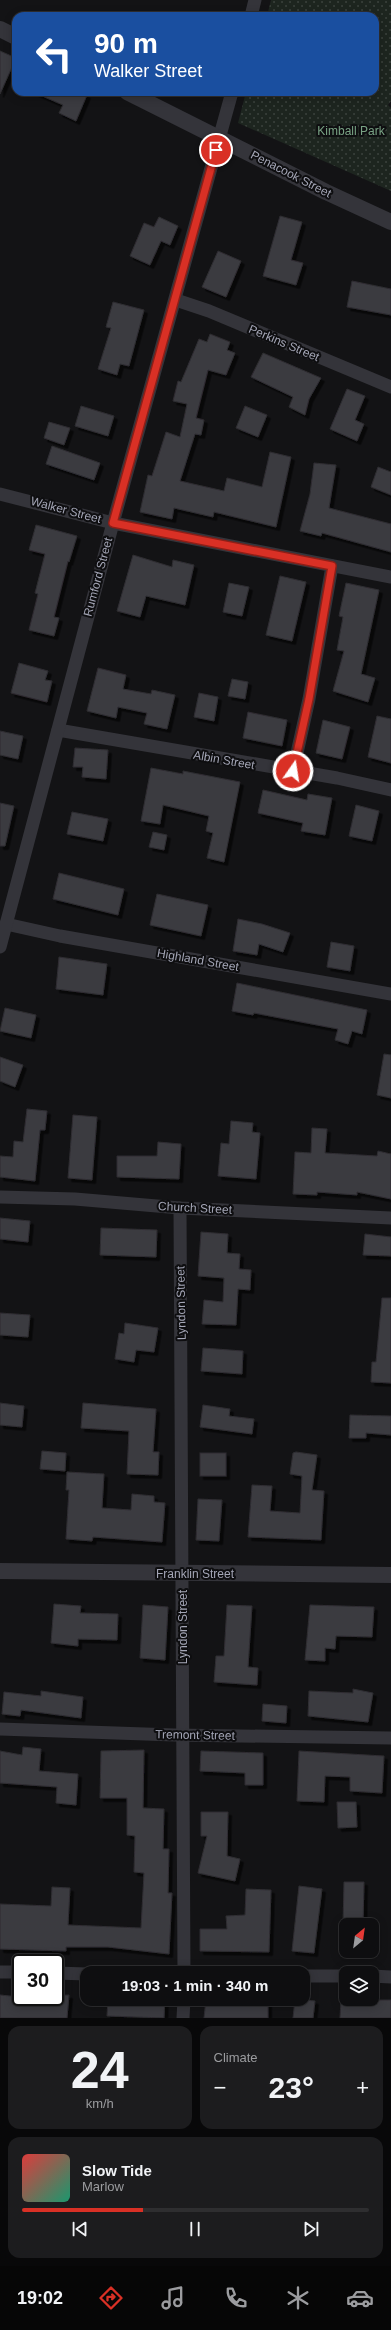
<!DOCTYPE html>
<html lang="en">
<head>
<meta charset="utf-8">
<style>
	:root { --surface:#0e0e10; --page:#1c1c1e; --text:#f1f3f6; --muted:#9b9c9f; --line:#2e2e30; --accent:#d93025 }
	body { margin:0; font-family:Helvetica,sans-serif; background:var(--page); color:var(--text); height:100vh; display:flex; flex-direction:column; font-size:15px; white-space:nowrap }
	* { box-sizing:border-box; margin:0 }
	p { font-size:13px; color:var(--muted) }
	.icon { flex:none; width:22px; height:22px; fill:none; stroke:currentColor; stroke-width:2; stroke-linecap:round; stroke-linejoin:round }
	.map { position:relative; height:2018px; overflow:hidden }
	.drawer { display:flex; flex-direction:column; gap:8px; padding:8px; background:#080809; flex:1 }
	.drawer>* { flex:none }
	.guide { position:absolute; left:12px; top:12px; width:367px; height:84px; border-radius:12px; box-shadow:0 2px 10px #0003,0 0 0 1px var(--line); background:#1a4fa0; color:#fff; overflow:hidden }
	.needle { width:26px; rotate:29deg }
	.buttons { position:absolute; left:339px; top:1918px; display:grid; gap:8px }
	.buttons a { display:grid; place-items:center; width:40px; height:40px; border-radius:8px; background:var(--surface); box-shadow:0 2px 10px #0003,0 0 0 1px var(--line); font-size:20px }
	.speed { position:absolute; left:12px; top:1954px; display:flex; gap:8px; font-size:20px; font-weight:700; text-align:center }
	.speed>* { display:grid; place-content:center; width:52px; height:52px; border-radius:50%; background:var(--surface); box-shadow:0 2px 10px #0003,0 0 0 1px var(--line); line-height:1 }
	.speed .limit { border:2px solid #111; border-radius:6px; background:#fff; color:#111 }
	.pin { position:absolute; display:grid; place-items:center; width:34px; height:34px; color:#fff; margin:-17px; border:2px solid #fff; border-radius:50%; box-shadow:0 1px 4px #0007 }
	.me { position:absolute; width:44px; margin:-22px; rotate:13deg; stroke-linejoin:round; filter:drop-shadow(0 0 3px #0008) }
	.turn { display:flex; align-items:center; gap:14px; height:84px; padding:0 16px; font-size:18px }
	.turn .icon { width:52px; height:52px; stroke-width:2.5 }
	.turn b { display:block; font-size:28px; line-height:34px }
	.big { font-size:30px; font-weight:700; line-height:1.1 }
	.drawer .tile { flex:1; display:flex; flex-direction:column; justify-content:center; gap:6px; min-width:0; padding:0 14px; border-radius:12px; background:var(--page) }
	.drawer .dial { align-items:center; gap:0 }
	.dial b { font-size:52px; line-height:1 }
	.song { display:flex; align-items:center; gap:12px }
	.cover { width:48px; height:48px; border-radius:6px; background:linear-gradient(135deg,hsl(0 70% 55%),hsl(160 70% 35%)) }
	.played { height:4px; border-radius:2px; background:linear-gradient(90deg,var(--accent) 35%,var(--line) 35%) }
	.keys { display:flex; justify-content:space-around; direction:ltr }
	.heat { display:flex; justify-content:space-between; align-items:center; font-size:22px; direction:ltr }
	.drawer .tiles { flex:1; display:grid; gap:8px; grid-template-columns:1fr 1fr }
	.tile:last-child { grid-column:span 2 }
	.trip { position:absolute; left:80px; top:1966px; width:230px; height:40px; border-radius:12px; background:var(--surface); box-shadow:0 2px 10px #0003,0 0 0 1px var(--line); font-weight:700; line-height:40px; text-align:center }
	.tabs { display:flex; height:64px; justify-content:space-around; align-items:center; background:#060606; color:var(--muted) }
	.tabs .icon { width:28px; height:28px }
	.tabs .on { color:var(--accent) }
	.tabs b { font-size:18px; color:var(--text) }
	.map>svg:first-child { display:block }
	.park { fill:url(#park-dots) }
	.building { fill:#3b3a40; stroke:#2e2d31; filter:url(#shadow) }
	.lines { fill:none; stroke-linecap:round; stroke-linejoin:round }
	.minor { stroke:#34343a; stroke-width:13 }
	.tertiary { stroke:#34343a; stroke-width:16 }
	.route-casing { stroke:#8d1f18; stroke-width:10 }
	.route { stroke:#d93025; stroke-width:7 }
	.labels { text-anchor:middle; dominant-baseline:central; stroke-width:4; stroke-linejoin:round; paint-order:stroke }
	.park-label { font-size:12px; fill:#79a284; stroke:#0e0e10 }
	.street-label { font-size:12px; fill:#a4a6b6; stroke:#0e0e10 }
</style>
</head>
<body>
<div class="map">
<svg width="391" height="2018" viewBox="0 0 391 2018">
	<defs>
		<pattern id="park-dots" width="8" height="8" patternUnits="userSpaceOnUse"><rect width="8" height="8" fill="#1d251f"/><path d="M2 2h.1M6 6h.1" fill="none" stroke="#3b423d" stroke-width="1.8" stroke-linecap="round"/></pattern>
		<filter id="shadow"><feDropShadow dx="3.5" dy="3.5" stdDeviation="0" flood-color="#0009"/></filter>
	</defs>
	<rect width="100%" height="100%" fill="#131315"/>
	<path class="park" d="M271 0H391V101L388 105 391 108V191L238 123 246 92H375V16H267Z"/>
	<g class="building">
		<path d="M0 51 16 58 0 94Z"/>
		<path d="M33 92H81L87 95 76 121 59 113 63 105Z"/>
		<path d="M280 216 302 222 291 260 303 263 296 285 263 276Z"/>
		<path d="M159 217 178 226 170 245 161 241 150 265 130 256 144 223 154 227Z"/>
		<path d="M218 251 241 261 226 297 202 287Z"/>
		<path d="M352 281 391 289V315L347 307Z"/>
		<path d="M113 302 144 310 129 366 120 364 117 375 98 369 111 328 106 327Z"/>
		<path d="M210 334 230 342 227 350 235 353 226 375 208 370 196 418 204 420 201 435 195 434 180 481 224 491 227 478 262 487 270 452 291 457 276 527 214 512 213 517 174 508 172 519 140 512 148 475 152 476 166 432 180 437 187 404 173 401 178 381 181 382 199 339 207 342Z"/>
		<path d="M263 353 321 378 309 399 305 415 289 407 293 397 251 377Z"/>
		<path d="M347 389 365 396 355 420 364 424 357 441 330 429Z"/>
		<path d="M81 406 114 416 108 436 75 426Z"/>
		<path d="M245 406 267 415 258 437 236 428Z"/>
		<path d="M49 422 70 428 64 445 44 438Z"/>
		<path d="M52 446 100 463 94 480 46 464Z"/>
		<path d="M314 463 336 465 329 508 391 524V552L322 533 321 536 300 531 310 494Z"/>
		<path d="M378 467 391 472V495L371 487Z"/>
		<path d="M36 525 77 536 69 562 68 561 54 617 59 618 54 636 29 630 38 594 35 593 45 554 29 550Z"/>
		<path d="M133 555 172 567 173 560 194 565 185 605 146 596 140 617 117 611Z"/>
		<path d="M280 576 306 582 292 641 266 635Z"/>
		<path d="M229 583 249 587 242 616 223 612Z"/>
		<path d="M346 583 379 590 361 674 375 678 368 702 333 691 344 651 337 650 343 617 339 616Z"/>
		<path d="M19 663 48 671 45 680 52 681 47 702 11 693Z"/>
		<path d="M98 668 126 675 123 689 151 694 152 690 175 695 167 729 144 724 147 713 118 707 116 718 87 711Z"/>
		<path d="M232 679 248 682 245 699 228 696Z"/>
		<path d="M199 693 218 697 214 721 194 717Z"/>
		<path d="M248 712 287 720 282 746 243 738Z"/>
		<path d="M377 716 391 719V763L368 757Z"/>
		<path d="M323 720 350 727 342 759 316 753Z"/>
		<path d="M0 731 23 736 18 759 0 755Z"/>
		<path d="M75 748 108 750 106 779 82 777 83 767H73Z"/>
		<path d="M151 768 183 774V771L240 782 224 862 207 858 213 833 206 831 209 816 163 805 160 824 141 821Z"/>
		<path d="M263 790 307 800 308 794 332 798 325 835 301 831 303 823 258 813Z"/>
		<path d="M0 803 14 806 5 846H0Z"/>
		<path d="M356 805 379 811 372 841 349 836Z"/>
		<path d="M72 812 108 819 103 841 67 834Z"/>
		<path d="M153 832 167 835 164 850 149 847Z"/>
		<path d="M59 873 124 889 118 915 53 899Z"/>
		<path d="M157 894 208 905 201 936 150 925Z"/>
		<path d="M238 919 262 924 290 933 283 952 259 944 257 955 233 951Z"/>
		<path d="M331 942 354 946 350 971 327 967Z"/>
		<path d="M59 957 107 964 103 995 56 989Z"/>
		<path d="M237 983 367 1010 362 1034 352 1031 348 1044 335 1040 338 1029 254 1013 253 1015 232 1011Z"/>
		<path d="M5 1008 36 1015 31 1038 0 1031Z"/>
		<path d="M384 1054 391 1055V1098L377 1095Z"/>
		<path d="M0 1057 23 1065 15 1087 0 1081Z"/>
		<path d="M27 1109 47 1111 45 1130H40L35 1181 0 1177V1156L13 1157 14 1141 23 1142Z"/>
		<path d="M73 1115 97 1117 92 1180 68 1178Z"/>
		<path d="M231 1121 253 1123 252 1132 260 1133 256 1179 218 1176 221 1143 229 1144Z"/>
		<path d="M312 1128 327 1129 325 1153 377 1156 378 1151 391 1154V1199L357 1192V1195L317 1192V1195L293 1194 295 1152 311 1153Z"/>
		<path d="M158 1142 181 1144 179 1179 117 1177V1156H157Z"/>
		<path d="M0 1218 30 1221 28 1242 0 1239Z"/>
		<path d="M101 1228 157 1230 156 1257 100 1255Z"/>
		<path d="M201 1232 228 1234 227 1253 240 1254 239 1269 251 1270 250 1290 238 1289 236 1325 202 1324 204 1300 223 1302 224 1278 198 1276Z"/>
		<path d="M365 1234 391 1237V1256L363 1255Z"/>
		<path d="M382 1298H391V1383L371 1382 372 1362H376Z"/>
		<path d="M0 1313 30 1315 28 1337 0 1335Z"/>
		<path d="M125 1323 158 1328 154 1352 136 1350 134 1362 115 1359 119 1333 124 1334Z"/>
		<path d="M203 1348 243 1351 242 1374 201 1371Z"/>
		<path d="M0 1403 24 1406 22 1427 0 1425Z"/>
		<path d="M83 1403 156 1409 153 1452H159L158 1475 127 1474 129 1431 81 1428Z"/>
		<path d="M203 1405 230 1409 229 1416 254 1419 252 1434 200 1427Z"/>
		<path d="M350 1415 391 1416V1435L366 1433V1438H349Z"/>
		<path d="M42 1451 66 1453 65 1471 40 1469Z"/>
		<path d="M296 1452 317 1455 312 1490 324 1491 321 1540 248 1537 252 1485 272 1486 270 1511 300 1513 302 1476 290 1474 293 1453Z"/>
		<rect x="200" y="1453" width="26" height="23"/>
		<path d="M67 1472 104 1474 102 1508 131 1510 132 1494 154 1496V1502L165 1503 162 1542 93 1537 92 1541 66 1539 69 1490H66Z"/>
		<path d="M198 1499 222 1500 219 1541 196 1540Z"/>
		<path d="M54 1604 81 1606 80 1613 118 1614 117 1640 78 1639V1646L51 1643Z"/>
		<path d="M143 1605 168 1607 165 1660 140 1658Z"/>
		<path d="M227 1605 252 1606 248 1667 258 1668 257 1685 214 1682 216 1656H224Z"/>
		<path d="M310 1605 374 1607 372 1637 336 1636 335 1649 325 1648V1661L305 1660Z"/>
		<path d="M353 1689 373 1693 368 1722 308 1716 309 1691 353 1693Z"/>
		<path d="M41 1691 83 1697 81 1718 21 1710 20 1716 2 1714 4 1692 41 1696Z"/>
		<path d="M263 1704 287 1706 286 1723 262 1721Z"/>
		<path d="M23 1747 41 1749 39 1771 78 1774 76 1805 56 1803 57 1787 0 1783V1751L22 1755Z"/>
		<path d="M144 1750 143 1808 164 1809 163 1849H169L168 1893H172L169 1954 108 1947H66V1951L0 1949V1904L51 1906 52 1887 70 1888 68 1925 141 1928 144 1873 134 1872 135 1836 127 1835V1798H100L101 1751Z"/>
		<path d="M201 1751 263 1753V1785H245V1773L200 1771Z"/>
		<path d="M299 1751 384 1756 382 1793 350 1791V1777L325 1776 324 1802 297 1801Z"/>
		<path d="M337 1802H356L357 1827 338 1828Z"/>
		<path d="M201 1812H228L227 1856 240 1859 235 1881 198 1873 207 1836H201Z"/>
		<path d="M344 1882H364L363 1925H343Z"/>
		<path d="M299 1886 322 1889 314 1953 292 1951Z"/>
		<path d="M246 1889 271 1890 269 1952 200 1951V1929H227L226 1916 245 1915Z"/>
		<path d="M0 1995 21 1997 69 1995 67 2018H0Z"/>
		<path d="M108 1999H165L164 2018 107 2016Z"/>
		<path d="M206 1999 268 2000V2018H204Z"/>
		<path d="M295 1999 315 2001 313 2018H293Z"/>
		<path d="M341 1999 377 2002V2000H391V2018H340Z"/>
	</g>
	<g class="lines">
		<g class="minor">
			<path d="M251 16 255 0"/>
			<path d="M176 300 209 311 391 387"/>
			<path d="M0 494 113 523 391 577"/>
			<path d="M58 730 337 778 391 790"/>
			<path d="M293 771 309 699 332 566"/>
			<path d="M6 924 60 936 391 994"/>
			<path d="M0 947 113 523 232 92"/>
			<path d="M0 1197 75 1199 180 1208 391 1218"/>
			<path d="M180 1208 184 1973"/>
			<path d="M0 1729 174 1735 391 1738"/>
			<path d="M0 1972H21"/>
			<path d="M55 1973 87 1974"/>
			<path d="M303 1976H346"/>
			<path d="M372 1976 391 1977"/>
			<path d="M183 2018 184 1999"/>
		</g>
		<g class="tertiary">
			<path d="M0 29 16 37"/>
			<path d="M127 92 326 192 391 222"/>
			<path d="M0 1571 391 1575"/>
		</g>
	</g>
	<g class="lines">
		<g class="route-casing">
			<path id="route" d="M216 150 113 523 332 566 309 699 293 771"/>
		</g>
		<use href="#route" class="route"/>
	</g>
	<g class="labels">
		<g class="park-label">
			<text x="351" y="131">Kimball Park</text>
		</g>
		<g class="street-label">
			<text transform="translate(291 174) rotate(27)">Penacook Street</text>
			<text transform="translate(284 343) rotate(23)">Perkins Street</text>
			<text transform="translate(66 510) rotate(15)">Walker Street</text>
			<text transform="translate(98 577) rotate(-75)">Rumford Street</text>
			<text transform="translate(224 760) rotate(10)">Albin Street</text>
			<text transform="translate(198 960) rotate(10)">Highland Street</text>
			<text transform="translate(195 1208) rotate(3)">Church Street</text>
			<text transform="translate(181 1303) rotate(-91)">Lyndon Street</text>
			<text x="195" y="1574">Franklin Street</text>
			<text transform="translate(183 1627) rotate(-90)">Lyndon Street</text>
			<text transform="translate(195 1735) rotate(1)">Tremont Street</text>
		</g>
	</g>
</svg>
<div class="buttons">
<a><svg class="needle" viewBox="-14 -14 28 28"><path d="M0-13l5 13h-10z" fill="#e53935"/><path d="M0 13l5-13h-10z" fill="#9b9c9f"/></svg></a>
<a><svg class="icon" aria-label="layers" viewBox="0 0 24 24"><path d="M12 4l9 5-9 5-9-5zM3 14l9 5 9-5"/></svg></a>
</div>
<div class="speed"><div class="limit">30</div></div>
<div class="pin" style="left:216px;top:150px;background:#d93025"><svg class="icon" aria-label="arrive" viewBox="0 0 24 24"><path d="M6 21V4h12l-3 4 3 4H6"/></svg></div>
<svg class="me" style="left:293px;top:771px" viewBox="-20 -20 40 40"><circle r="17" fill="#d93025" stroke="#fff" stroke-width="3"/><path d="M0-11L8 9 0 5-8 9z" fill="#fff"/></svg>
<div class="trip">19:03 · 1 min · 340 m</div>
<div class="guide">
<div class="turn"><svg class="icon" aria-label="left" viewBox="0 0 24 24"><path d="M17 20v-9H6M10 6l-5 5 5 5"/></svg><div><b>90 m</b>Walker Street</div></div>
</div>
</div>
<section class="drawer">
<div class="tiles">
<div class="tile dial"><b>24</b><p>km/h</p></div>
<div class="tile"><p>Climate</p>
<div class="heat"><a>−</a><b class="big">23°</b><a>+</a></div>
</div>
<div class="tile">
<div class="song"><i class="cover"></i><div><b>Slow Tide</b><p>Marlow</p></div></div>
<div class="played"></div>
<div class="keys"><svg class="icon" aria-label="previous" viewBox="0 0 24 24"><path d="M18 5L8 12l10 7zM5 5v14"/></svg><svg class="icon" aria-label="pause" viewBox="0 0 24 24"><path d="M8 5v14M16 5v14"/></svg><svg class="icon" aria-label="next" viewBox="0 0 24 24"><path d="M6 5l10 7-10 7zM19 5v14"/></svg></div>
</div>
</div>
</section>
<nav class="tabs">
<b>19:02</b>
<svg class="icon on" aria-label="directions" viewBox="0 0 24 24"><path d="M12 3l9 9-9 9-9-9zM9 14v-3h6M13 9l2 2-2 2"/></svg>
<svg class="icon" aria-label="music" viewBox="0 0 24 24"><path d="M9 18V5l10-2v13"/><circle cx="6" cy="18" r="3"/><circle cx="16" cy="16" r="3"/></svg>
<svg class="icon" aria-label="phone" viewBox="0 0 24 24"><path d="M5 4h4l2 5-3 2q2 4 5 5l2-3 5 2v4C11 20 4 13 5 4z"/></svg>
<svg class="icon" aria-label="climate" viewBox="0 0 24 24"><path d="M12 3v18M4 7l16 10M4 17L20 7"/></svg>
<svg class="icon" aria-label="car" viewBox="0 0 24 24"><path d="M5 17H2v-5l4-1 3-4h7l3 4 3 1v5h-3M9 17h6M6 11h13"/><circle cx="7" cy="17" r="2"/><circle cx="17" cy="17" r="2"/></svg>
</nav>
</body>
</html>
